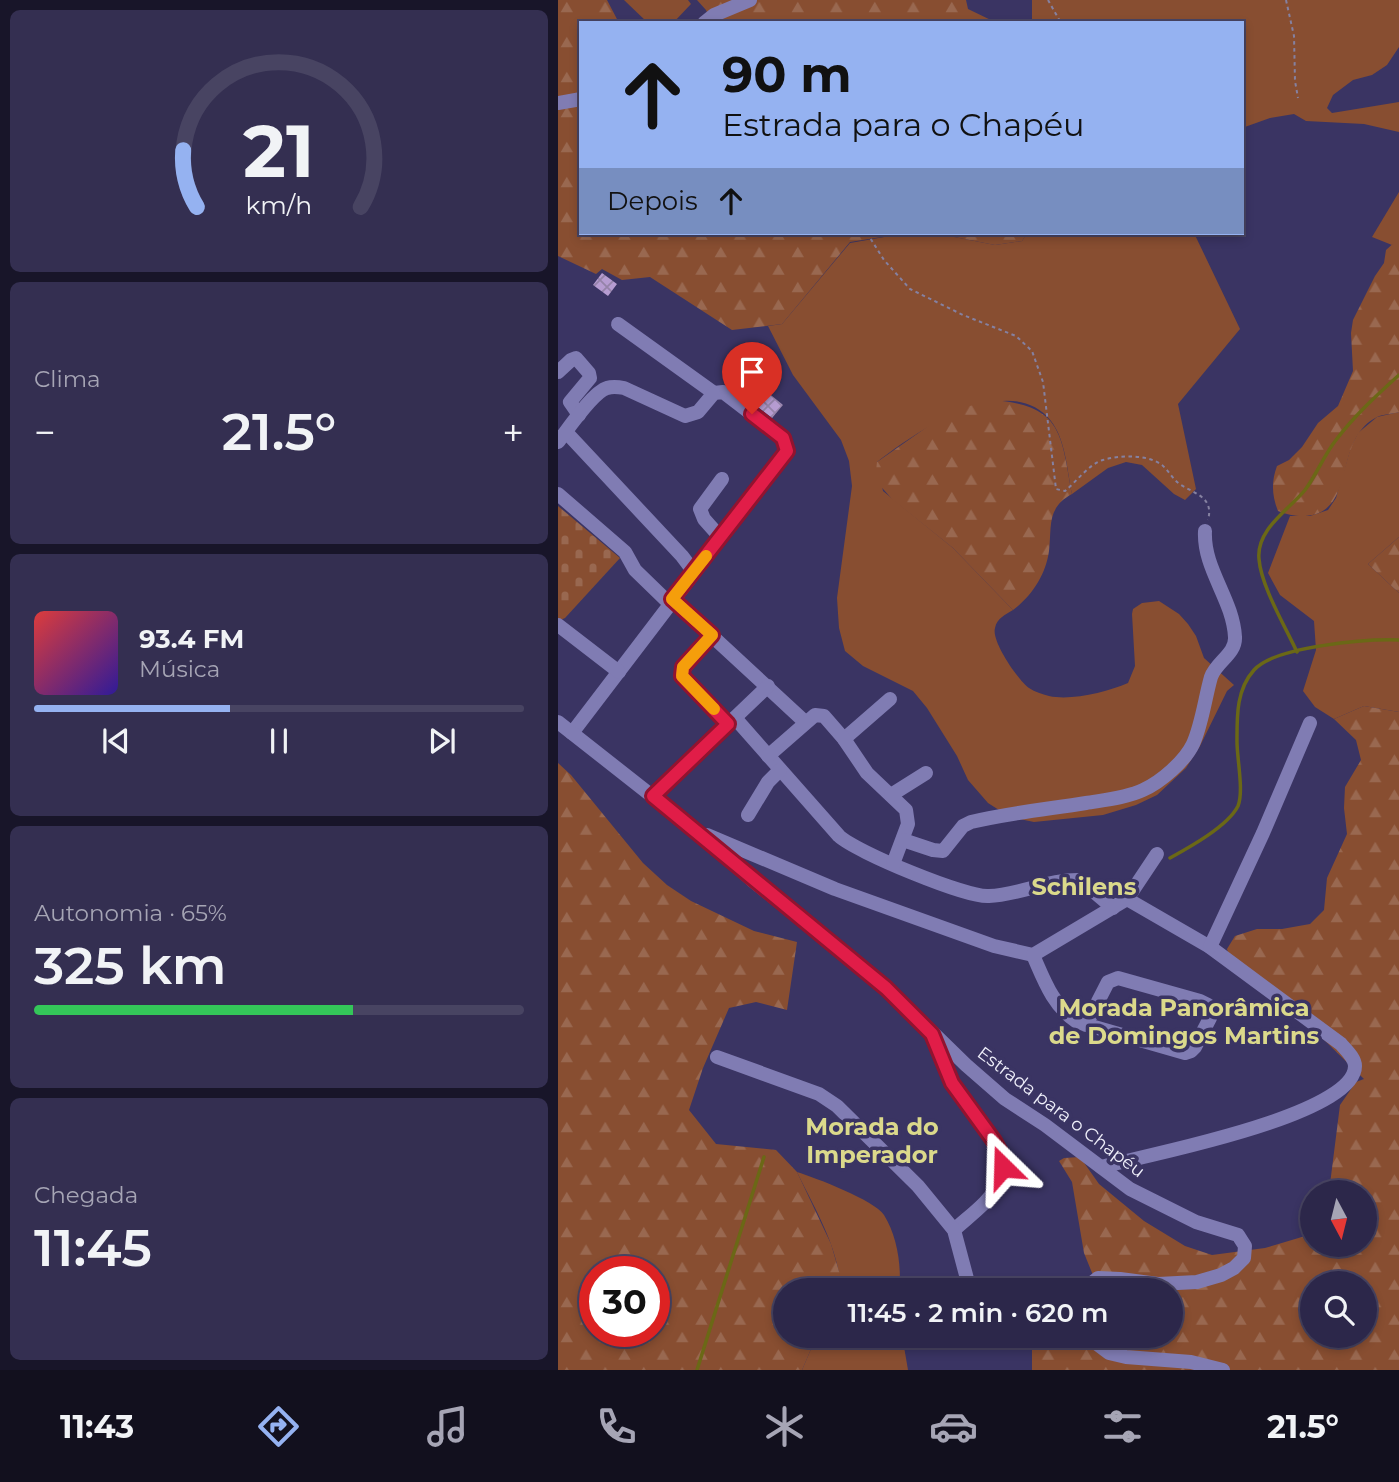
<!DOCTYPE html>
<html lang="pt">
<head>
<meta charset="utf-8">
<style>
	:root { --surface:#2c274a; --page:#342f51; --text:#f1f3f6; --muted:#a6a5b5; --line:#484462; --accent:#95b2f1 }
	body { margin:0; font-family:Montserrat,sans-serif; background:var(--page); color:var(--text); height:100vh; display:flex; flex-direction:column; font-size:26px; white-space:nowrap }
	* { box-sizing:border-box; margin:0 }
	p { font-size:23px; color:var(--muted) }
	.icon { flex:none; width:38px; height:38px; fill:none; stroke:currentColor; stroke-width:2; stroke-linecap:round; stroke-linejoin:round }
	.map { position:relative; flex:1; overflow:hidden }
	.drawer { display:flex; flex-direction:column; gap:10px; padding:10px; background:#181529; width:558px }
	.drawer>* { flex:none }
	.banner { position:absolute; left:21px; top:21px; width:665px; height:214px; border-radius:0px; box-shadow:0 4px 10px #0003,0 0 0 2px var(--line); background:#95b2f1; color:#111; overflow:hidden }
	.needle { width:46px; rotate:173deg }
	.buttons { position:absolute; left:742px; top:1180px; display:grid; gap:14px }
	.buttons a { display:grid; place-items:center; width:77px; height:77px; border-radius:50%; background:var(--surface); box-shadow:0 4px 10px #0003,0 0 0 2px var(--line); font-size:35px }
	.speed { position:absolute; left:21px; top:1256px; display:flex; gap:14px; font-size:35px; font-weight:700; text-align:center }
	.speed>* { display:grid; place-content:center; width:91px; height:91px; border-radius:50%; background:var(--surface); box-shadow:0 4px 10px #0003,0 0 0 2px var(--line); line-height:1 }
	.speed .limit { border:10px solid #d22; background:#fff; color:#111 }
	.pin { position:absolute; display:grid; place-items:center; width:60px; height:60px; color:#fff; margin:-72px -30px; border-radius:50% 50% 50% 0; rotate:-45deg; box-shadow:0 0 7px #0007 }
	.pin .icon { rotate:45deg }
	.me { position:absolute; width:77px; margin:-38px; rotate:338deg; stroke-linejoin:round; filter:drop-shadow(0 0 5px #0008) }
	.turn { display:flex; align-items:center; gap:24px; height:147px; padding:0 28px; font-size:32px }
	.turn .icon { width:91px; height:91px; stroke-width:2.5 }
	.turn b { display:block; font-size:49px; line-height:60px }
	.then { display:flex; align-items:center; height:66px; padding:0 28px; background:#0003; gap:14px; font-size:26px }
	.big { font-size:52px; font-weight:600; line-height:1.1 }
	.drawer .tile { flex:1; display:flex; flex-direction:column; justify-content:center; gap:10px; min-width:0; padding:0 24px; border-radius:10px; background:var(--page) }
	.drawer .dial { align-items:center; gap:0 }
	.dial svg { height:182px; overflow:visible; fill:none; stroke:var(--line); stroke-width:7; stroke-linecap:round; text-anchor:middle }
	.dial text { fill:var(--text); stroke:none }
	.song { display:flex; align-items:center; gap:21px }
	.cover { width:84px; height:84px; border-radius:10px; background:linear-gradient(135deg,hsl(0 70% 55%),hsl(250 70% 35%)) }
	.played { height:7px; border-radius:4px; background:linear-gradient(90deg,var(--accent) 40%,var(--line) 40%) }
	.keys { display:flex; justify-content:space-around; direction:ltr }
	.heat { display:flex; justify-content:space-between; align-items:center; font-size:38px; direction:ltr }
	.charge { height:10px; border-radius:5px; background:linear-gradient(90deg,#34c759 65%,var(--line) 0) }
	.trip { position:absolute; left:215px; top:1278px; width:410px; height:70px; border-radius:35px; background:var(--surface); box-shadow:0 4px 10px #0003,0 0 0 2px var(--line); font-weight:600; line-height:70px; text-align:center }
	.dock { display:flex; height:112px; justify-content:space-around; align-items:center; background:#12101e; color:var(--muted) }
	.dock .icon { width:49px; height:49px }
	.dock .current { color:var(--accent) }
	.dock b { font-size:32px; color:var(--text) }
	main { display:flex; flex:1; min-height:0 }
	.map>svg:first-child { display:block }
	.grass { fill:#884e31 }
	.forest { fill:url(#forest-firs); fill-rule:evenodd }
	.cemetery { fill:url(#cemetery-stones) }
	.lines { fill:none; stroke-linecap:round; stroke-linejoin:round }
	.stream { stroke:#6b6816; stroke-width:3.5 }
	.building { fill:url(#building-cross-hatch) }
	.path { stroke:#8581a1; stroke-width:2; stroke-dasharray:3.5 3.5; stroke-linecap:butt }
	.minor { stroke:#807cb3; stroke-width:14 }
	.route-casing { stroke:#92132f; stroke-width:18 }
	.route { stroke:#e11d48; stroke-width:12 }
	.slow { stroke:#f59e0b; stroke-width:12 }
	.labels { text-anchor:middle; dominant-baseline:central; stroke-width:7; stroke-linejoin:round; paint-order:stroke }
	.street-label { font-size:18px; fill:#efeffa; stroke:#3a3463 }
	.district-label { font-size:24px; font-weight:bold; fill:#dbd98b; stroke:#3a3463 }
</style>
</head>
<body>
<main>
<section class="drawer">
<div class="tile dial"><svg viewBox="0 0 100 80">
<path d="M14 69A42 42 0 1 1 86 69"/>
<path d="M14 69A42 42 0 0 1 8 44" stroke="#95b2f1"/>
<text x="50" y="56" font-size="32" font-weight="700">21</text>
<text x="50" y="72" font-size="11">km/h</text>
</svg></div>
<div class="tile"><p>Clima</p>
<div class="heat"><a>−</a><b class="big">21.5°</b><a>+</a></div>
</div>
<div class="tile">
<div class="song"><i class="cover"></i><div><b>93.4 FM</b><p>Música</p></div></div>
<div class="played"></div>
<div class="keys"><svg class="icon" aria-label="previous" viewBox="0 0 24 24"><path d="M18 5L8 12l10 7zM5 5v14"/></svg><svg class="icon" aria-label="pause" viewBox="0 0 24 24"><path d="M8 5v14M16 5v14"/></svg><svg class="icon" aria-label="next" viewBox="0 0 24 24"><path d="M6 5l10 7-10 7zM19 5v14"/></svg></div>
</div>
<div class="tile"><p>Autonomia · 65%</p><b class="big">325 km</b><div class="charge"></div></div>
<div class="tile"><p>Chegada</p><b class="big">11:45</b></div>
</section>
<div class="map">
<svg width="841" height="1370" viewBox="0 0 841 1370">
	<defs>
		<pattern id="forest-firs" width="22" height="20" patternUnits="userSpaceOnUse" patternTransform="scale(1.75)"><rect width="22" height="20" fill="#884e31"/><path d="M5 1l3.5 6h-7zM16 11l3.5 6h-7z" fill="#996850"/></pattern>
		<pattern id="cemetery-stones" width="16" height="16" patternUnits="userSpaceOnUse" patternTransform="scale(1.75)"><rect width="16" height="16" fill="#884e31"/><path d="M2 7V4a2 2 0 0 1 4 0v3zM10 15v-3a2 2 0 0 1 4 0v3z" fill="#996850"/></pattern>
		<pattern id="building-cross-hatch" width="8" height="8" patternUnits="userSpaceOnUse" patternTransform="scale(1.75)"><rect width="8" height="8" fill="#b69cd1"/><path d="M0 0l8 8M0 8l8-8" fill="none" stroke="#9583a9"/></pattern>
	</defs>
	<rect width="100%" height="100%" fill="#3a3463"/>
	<g class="grass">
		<path d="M66 0H130L133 4 115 23H90Z"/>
		<path d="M474 0H841V47L829 65 814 75 795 80 775 95 769 108 774 113 841 102V132L806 124 748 121 736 114 712 118 684 128V23H474Z"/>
		<path d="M841 192V241L834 245 814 237Z"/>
		<path d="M349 233 381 234 437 245 464 241 469 233H636L682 329 620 404 638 489 627 500 616 494 584 465 568 462 550 468 514 494C509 471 508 440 493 421 451 368 357 432 319 462L325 491 395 548 455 610C447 615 439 618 437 628 433 641 460 680 471 688 477 692 484 694 491 696 513 701 549 692 570 683L577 666 574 614 575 609 584 603 601 601 621 614 630 624 638 636 646 658 676 685 669 691 642 746 628 768 599 795 578 805 545 815 476 822 452 817 430 803 410 780 399 756 369 708 355 691 305 666 287 651 281 628 279 598 294 486 291 461 283 440 235 375 210 326 224 324 292 243Z"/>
		<path d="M841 412V537L810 564 841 593V712L806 706 776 719 757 707 745 691 758 650 756 621 722 595 710 573 732 516H752L770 510 778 498 793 447 800 433 819 417Z"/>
		<path d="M239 1172C258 1178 316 1200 326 1215 339 1236 344 1266 341 1290H283C281 1248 257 1209 239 1172Z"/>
		<path d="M259 1335H344L350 1370H244Z"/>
	</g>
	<g class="forest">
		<path d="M0 0H49L61 23H23V233H469L464 241 437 245 381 234 349 233 292 242 224 324 174 330 92 277 64 280 44 269 38 274 0 256Z"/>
		<path d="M139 0H408L410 9 439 23H154L148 10Z"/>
		<path d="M838 241H841V412C834 414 825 414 819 417 777 438 797 501 758 514 745 518 733 516 720 511 714 496 713 482 719 466L731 460 744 447 760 423 780 406 795 371 793 333 795 320 817 276 826 263 828 250Z"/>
		<path d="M435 400C504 406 503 433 514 494 488 508 494 527 491 551 488 574 474 596 455 610L395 548 335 500 317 480 319 462 392 411Z"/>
		<path d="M841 537V593L810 564Z"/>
		<path d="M806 706 841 712V1370H474V1341L559 1349 574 1347 567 1335H612V1290H541L526 1253 514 1182 501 1161 506 1158 522 1157 541 1184 586 1221 627 1246 654 1255 707 1248 754 1234V1244H807V1192H771L782 1105 798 1082 806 1079 758 1032 676 971 669 949 677 936 699 929H724L752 924 766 910 769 878 789 834 786 808 787 787 803 760 798 740 776 719ZM754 1283H807V1335H754Z"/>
		<path d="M0 763 13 775 85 863 109 885 133 901 196 931 239 942 229 1010 198 1002 171 1008 145 1068 131 1110 158 1144 218 1150 239 1172 273 1244 282 1275 283 1290H228V1335H259L244 1370H0ZM37 1272H96V1332H37Z"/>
	</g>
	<path class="cemetery" d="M0 506 62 558 7 618 0 621Z"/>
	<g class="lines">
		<g class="stream">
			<path d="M739 652C727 626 703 586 701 559 698 529 731 510 747 490 759 474 766 455 778 440 796 416 819 395 841 375"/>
			<path d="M612 858C632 847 670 826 680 806 686 791 679 759 679 742 679 717 678 690 696 670 717 646 809 639 841 640"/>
			<path d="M139 1370 206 1157"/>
		</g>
	</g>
	<g class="building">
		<path d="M44 273 59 284 50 296 35 285Z"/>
		<path d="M195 383 201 388 202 386 225 405 214 418 184 395Z"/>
	</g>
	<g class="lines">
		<g class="path">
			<path d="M490 0 503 23"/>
			<path d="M728 0 736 36 737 81 740 98"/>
			<path d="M309 233 326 260 352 289 405 315 458 336 474 351 485 382 498 489 507 491C518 482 531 464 545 460 562 455 589 454 604 465 611 471 615 480 623 485 638 494 656 498 650 520"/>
		</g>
		<g class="minor">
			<path d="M146 23 156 15 192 0"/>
			<path d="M0 103 23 99"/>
			<path d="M60 324 156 393"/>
			<path d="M0 372 13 360 18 358 31 373 32 378 12 402 21 415"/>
			<path d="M8 432 124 556 136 572"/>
			<path d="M0 442C10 429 35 392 49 388 55 386 61 387 66 388L127 416 140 412 156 393 165 392 225 438 229 451 14 733"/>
			<path d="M0 494 67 552 77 570 111 603"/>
			<path d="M162 537 146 519 142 509 164 479"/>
			<path d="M114 599 247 722"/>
			<path d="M0 625 61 672"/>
			<path d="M154 635 123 672 124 676 170 724"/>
			<path d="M177 718 281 836C298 852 409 898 431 896 461 895 492 879 522 880L555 908"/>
			<path d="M0 722 141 833 195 881 328 987 408 1065 447 1099 487 1125 572 1189 638 1222 680 1235 687 1246 686 1258 676 1268 663 1275 639 1282 600 1284 562 1279 540 1278 525 1290"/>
			<path d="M286 739 332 699"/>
			<path d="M210 756 257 715 266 716 286 739 309 773 348 810 350 824 335 864"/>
			<path d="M333 795 368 773"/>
			<path d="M95 796 210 686"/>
			<path d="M190 815 210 782 222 770"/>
			<path d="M149 835 277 889 436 946 475 955 569 899 652 947 783 1044C788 1050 797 1058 797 1066 797 1116 585 1156 543 1167"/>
			<path d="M345 840 375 850 385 851 405 826 413 822C450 813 490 809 528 803 546 800 568 798 585 790 603 782 627 761 635 744 644 724 647 698 653 677 658 662 678 654 677 637 675 599 645 569 647 531"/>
			<path d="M569 899 599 854"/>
			<path d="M652 947 705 833 752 723"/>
			<path d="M475 955C486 980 495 1006 519 1022L627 1053 633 1051 637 1047 652 1018 653 1011 650 1005 642 1001 560 978 550 982 528 1025"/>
			<path d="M376 1038C382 1054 386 1070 394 1084 410 1112 458 1147 441 1183 432 1202 411 1216 396 1230"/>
			<path d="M159 1057 261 1094 279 1106 360 1186 396 1230 412 1290"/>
			<path d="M532 1335 535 1341 551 1353 568 1357 633 1362 665 1370"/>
		</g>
	</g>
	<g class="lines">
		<g class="route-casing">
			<path id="route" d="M194 414 225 438 229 451 114 599 154 635 125 667 124 676 170 724 95 796 328 988 374 1034 394 1083 436 1141 442 1152 445 1167"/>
		</g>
		<use href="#route" class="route"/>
		<path class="slow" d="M148 556 114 599 154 635 125 667 124 676 156 709"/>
	</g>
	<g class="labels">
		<g class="street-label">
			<text transform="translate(503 1112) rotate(37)">Estrada para o Chapéu</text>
		</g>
		<g class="district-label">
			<text x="526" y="886">Schilens</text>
			<text x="626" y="1007">Morada Panorâmica<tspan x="626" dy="28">de Domingos Martins</tspan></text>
			<text x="314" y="1126">Morada do<tspan x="314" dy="28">Imperador</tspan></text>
		</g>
	</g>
</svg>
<div class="buttons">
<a><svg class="needle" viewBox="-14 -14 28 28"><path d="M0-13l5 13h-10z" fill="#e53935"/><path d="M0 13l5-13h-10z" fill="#a6a5b5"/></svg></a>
<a><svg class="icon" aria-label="search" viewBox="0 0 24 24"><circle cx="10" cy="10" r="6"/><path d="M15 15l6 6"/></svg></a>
</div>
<div class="speed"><div class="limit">30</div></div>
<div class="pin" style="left:194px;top:414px;background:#d93025"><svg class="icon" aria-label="arrive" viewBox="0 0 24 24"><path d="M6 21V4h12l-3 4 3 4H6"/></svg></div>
<svg class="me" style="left:445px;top:1167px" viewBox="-20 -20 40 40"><path d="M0-17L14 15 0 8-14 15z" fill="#e11d48" stroke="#fff" stroke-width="4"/></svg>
<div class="trip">11:45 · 2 min · 620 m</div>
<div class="banner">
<div class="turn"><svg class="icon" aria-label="ahead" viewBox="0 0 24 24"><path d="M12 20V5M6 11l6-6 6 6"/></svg><div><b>90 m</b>Estrada para o Chapéu</div></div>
<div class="then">Depois<svg class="icon" aria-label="ahead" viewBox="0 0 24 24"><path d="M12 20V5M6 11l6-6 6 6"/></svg></div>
</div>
</div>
</main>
<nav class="dock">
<b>11:43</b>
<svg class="icon current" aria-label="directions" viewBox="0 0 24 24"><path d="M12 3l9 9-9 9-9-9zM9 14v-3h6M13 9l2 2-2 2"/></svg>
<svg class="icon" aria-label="music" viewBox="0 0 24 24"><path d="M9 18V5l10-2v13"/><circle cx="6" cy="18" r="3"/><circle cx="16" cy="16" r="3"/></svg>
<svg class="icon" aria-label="phone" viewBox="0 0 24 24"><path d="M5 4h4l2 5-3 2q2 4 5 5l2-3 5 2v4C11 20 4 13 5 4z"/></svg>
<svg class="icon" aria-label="climate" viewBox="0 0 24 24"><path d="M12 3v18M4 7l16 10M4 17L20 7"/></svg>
<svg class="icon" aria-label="car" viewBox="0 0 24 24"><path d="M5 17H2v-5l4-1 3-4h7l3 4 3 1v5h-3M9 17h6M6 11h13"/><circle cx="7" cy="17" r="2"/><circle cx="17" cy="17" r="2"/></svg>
<svg class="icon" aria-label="filters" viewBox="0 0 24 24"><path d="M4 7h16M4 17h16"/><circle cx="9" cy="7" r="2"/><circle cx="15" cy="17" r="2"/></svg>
<b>21.5°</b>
</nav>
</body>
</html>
